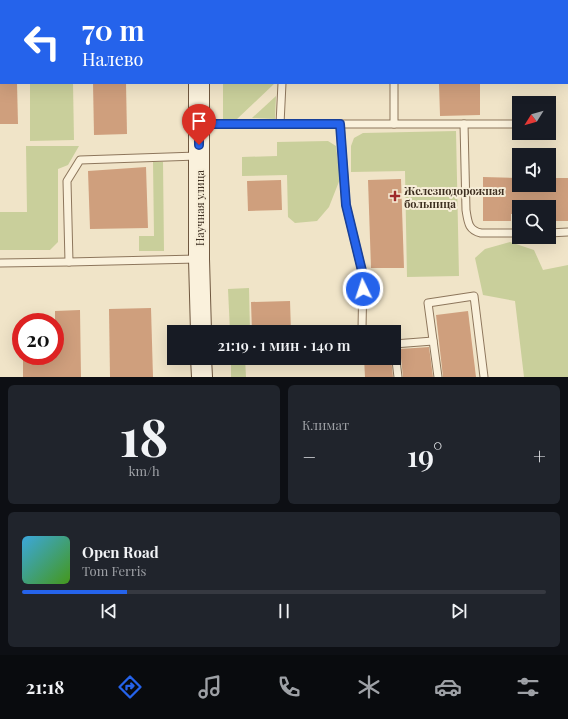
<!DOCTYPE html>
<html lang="ru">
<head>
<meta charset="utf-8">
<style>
	:root { --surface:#171b24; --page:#20242c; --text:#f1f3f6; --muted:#9ea1a6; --line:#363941; --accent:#2563eb }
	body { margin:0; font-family:"Playfair Display",serif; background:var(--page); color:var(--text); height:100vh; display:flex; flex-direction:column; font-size:15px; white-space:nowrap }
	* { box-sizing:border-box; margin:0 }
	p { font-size:13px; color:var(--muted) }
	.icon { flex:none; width:22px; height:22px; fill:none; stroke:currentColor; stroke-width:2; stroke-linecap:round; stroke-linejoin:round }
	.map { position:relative; height:377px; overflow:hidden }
	.sheet { display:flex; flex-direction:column; gap:8px; padding:8px; background:#0d0f14; flex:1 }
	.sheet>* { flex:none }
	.guide { position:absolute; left:0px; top:0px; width:568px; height:84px; box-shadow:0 4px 16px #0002; background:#2563eb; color:#fff; overflow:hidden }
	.needle { width:26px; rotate:233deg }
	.buttons { position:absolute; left:512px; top:96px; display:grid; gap:8px }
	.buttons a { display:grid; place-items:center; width:44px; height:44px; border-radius:0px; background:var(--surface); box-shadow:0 4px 16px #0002; font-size:20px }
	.speed { position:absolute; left:12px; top:313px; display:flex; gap:8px; font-size:20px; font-weight:700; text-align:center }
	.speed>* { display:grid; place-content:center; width:52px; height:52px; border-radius:50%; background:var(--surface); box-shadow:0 4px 16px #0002; line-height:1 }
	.speed .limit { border:6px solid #d22; background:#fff; color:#111 }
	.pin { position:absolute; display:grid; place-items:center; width:34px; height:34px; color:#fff; margin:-41px -17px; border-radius:50% 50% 50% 0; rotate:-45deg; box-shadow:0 0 4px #0007 }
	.pin .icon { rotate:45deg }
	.me { position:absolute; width:44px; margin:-22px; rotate:356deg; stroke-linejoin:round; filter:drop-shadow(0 0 3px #0008) }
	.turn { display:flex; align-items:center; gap:14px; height:84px; padding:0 16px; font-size:18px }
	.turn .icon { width:52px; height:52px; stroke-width:2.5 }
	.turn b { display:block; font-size:28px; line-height:34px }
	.big { font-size:30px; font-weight:600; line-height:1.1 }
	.sheet .tile { flex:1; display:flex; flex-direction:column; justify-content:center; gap:6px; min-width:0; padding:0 14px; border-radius:6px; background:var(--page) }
	.sheet .dial { align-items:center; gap:0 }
	.dial b { font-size:52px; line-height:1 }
	.song { display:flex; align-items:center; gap:12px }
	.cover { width:48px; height:48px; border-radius:6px; background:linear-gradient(135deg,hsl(200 70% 55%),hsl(100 70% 35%)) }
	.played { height:4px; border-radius:2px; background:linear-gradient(90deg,var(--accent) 20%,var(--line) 20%) }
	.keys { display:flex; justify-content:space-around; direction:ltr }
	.heat { display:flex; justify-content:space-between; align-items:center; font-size:22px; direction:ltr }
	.sheet .tiles { flex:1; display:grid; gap:8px; grid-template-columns:1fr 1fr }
	.tile:last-child { grid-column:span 2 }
	.trip { position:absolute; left:167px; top:325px; width:234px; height:40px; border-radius:0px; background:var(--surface); box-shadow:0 4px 16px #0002; font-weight:600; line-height:40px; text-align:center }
	.dock { display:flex; height:64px; justify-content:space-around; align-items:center; background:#090b0e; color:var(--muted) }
	.dock .icon { width:28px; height:28px }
	.dock .on { color:var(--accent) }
	.dock b { font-size:18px; color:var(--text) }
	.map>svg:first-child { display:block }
	.green { fill:#c9cf9b }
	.building { fill:#cf9f7d }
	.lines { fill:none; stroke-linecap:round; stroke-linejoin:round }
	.lane-casing { stroke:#8d765c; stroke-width:9 }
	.secondary-casing { stroke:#6f573f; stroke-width:22 }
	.lane { stroke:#faf1dc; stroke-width:7 }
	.secondary { stroke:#faf1dc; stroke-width:20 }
	.route-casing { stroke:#184099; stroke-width:10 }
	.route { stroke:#2563eb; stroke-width:7 }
	.poi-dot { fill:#9e2a2b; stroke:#f7eed8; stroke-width:1.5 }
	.labels { text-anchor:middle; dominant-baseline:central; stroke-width:4; stroke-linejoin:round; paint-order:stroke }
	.poi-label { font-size:11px; font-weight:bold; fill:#3d2e20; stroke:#f7eed8; text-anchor:start }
	.street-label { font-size:11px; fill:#3d2e20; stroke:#f7eed8 }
</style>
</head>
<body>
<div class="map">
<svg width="568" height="377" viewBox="0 0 568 377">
	<rect width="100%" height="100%" fill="#f0e4c8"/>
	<g class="green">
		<rect x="269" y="0" width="134" height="1"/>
		<path d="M30 83H73L74 140 30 141Z"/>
		<path d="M223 83H275L236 120H223Z"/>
		<path d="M276 96 275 119 252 118Z"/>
		<path d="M456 131 459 276 407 277 405 171 351 172V146L354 138 363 133Z"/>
		<path d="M328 141 336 146 340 179 329 207 317 221 295 223 288 217 287 175 242 176V157L277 156V142Z"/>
		<path d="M26 146H79L68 165 58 169V242L50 250H0V212H27Z"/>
		<path d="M153 162H163L164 251H139V236H154Z"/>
		<path d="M510 242 534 250 543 270 568 265V377H524L515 301 483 295 475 258 485 249Z"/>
		<path d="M249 288 250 332H230L228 289Z"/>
		<path d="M231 358H245L246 377H231Z"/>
	</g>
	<g class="building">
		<path d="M0 83H17L18 124H0Z"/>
		<path d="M93 83H126L127 134 94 135Z"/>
		<path d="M439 83H480V115L440 116Z"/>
		<path d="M146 167 148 228 90 229 88 171Z"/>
		<path d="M483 177 519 178V185H549V178H568V221H549V207H519V214H511V221H483Z"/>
		<path d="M401 179 404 268H371L368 180Z"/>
		<path d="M281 180 282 210 248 211 247 181Z"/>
		<path d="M290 301 291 332H252L251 302Z"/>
		<path d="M151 308 153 377H110L109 309Z"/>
		<path d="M80 310 81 377H23V356H55V311Z"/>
		<path d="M468 311 476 377H443L436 315Z"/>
		<path d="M429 347 433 377H403L400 349Z"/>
		<path d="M364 358H391L393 377H365Z"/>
	</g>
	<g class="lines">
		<g class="lane-casing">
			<g id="lane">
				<path d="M394 83V124"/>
				<path d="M199 124H519"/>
				<path d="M280 124 282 83"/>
				<path d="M340 124 346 205 363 275 362 329"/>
				<path d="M464 124 466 210C468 222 468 230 481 233H519"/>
				<path d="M549 233 568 232"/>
				<path d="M197 259 69 262 67 181 80 160 197 156"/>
				<path d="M0 263 69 262"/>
				<path d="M398 377 394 344 433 341"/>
				<path d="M438 377 428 303 474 296 484 377"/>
			</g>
		</g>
		<g class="secondary-casing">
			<g id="secondary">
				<path d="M198 1V0"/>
				<path d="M199 83V259L201 332"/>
				<path d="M201 358 202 377"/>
			</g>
		</g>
		<use href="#lane" class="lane"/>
		<use href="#secondary" class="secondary"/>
	</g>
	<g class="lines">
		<g class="route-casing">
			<path id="route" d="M199 145V124H340L346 205 363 275V289"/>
		</g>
		<use href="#route" class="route"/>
	</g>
	<path class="poi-dot" d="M393 190h4v4h4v4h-4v4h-4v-4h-4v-4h4z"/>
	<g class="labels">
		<g class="poi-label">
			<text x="404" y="190">Железнодорожная<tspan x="404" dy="13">больница</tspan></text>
		</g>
		<g class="street-label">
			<text transform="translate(199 208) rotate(-90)">Научная улица</text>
		</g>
	</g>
</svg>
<div class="buttons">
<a><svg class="needle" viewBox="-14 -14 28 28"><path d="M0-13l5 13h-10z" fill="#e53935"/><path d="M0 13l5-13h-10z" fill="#9ea1a6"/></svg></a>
<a><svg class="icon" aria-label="sound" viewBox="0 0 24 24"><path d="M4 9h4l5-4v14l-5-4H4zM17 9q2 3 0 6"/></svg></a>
<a><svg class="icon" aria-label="search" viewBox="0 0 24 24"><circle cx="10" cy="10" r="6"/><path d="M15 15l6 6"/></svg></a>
</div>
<div class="speed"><div class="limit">20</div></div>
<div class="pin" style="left:199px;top:145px;background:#d93025"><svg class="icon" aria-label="arrive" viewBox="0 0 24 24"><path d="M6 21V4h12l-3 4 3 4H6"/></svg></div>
<svg class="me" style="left:363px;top:289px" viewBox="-20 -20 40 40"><circle r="17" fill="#2563eb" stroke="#fff" stroke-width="3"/><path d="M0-11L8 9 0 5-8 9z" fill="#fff"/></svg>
<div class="trip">21:19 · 1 мин · 140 m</div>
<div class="guide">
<div class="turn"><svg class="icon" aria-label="left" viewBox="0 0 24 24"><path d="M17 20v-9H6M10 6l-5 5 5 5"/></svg><div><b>70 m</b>Налево</div></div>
</div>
</div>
<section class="sheet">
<div class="tiles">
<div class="tile dial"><b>18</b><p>km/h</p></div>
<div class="tile"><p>Климат</p>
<div class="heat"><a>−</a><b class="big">19°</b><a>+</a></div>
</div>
<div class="tile">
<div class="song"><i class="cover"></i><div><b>Open Road</b><p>Tom Ferris</p></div></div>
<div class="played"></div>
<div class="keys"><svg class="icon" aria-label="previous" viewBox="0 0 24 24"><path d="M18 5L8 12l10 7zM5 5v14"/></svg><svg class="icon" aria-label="pause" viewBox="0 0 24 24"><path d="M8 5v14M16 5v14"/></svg><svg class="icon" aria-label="next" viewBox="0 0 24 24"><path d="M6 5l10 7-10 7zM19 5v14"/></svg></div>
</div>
</div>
</section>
<nav class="dock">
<b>21:18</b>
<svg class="icon on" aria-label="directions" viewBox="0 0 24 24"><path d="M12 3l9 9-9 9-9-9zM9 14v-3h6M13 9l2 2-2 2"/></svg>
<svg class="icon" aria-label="music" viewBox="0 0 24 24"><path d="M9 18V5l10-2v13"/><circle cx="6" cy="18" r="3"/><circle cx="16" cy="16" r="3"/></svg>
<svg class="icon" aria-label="phone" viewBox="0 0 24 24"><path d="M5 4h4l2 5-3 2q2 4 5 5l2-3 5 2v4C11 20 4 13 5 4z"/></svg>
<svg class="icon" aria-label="climate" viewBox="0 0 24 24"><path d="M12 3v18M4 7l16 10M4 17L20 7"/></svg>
<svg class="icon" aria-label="car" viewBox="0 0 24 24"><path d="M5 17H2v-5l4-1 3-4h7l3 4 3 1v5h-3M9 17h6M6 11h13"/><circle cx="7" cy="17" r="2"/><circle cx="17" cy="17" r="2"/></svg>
<svg class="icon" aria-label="filters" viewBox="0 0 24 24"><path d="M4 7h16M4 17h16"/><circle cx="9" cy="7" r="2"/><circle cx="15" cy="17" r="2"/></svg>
</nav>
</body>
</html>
